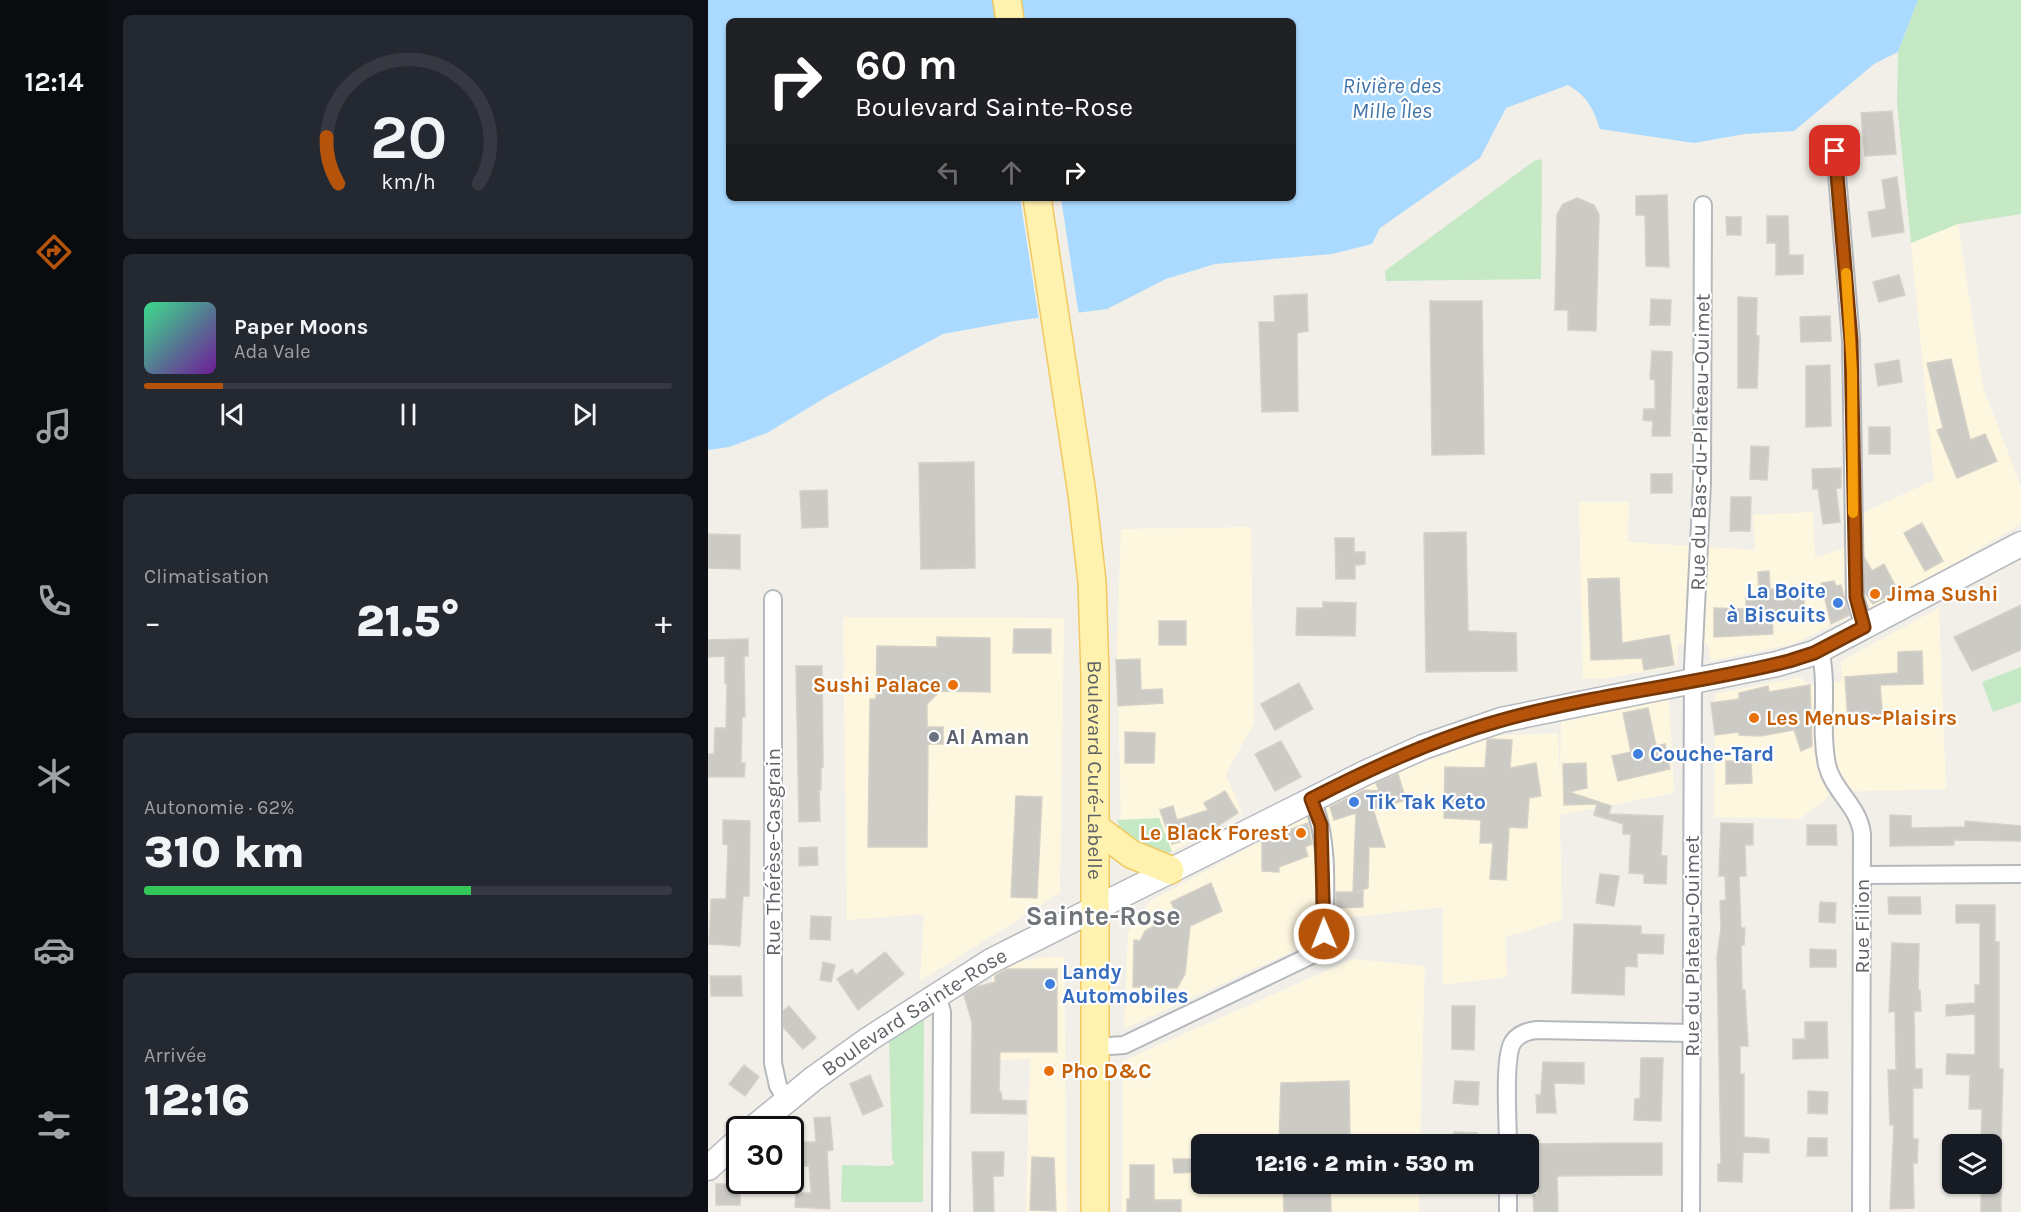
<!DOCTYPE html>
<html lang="fr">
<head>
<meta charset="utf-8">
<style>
	:root { --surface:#171b24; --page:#242831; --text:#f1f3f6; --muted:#9ea1a6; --line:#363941; --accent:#b45309 }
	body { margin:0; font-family:Karla,sans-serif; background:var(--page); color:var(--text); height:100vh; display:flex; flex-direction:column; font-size:22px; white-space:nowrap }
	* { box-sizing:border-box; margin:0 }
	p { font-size:20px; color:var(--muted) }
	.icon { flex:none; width:33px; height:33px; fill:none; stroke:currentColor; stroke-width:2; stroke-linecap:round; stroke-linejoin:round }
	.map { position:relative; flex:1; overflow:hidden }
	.panel { display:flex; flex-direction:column; gap:15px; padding:15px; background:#0d0f14; width:600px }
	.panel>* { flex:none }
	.banner { position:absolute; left:18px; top:18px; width:570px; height:183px; border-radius:9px; box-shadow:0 2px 4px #0004; background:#202124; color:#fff; overflow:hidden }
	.fabs { position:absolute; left:1234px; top:1134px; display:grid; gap:12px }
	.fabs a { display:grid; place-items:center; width:60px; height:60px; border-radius:9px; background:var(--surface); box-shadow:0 2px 4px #0004; font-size:30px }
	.speed { position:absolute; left:18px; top:1116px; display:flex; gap:12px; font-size:30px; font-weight:700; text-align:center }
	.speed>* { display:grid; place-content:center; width:78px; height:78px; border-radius:50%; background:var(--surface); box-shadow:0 2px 4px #0004; line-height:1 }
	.speed .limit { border:3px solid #111; border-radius:9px; background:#fff; color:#111 }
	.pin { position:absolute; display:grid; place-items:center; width:51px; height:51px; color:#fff; margin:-26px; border-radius:12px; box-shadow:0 3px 9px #0006 }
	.me { position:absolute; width:66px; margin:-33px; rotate:359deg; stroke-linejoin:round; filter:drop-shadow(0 0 4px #0008) }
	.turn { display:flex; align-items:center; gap:21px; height:126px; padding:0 30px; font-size:27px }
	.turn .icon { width:78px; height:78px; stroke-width:2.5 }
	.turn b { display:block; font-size:42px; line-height:51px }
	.lanes { display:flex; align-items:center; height:57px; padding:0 30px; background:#0003; justify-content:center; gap:30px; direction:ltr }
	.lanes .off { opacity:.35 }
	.big { font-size:45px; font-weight:800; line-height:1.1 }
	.panel .tile { flex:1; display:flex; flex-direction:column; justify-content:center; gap:9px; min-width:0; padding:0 21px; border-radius:9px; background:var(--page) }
	.panel .dial { align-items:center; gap:0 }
	.dial svg { height:156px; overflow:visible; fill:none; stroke:var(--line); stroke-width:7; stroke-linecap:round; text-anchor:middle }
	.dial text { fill:var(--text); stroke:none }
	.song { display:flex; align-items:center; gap:18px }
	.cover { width:72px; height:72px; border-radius:9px; background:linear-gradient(135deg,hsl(150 70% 55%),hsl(280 70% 35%)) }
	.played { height:6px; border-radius:3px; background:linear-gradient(90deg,var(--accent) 15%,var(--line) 15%) }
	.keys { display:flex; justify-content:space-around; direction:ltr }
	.heat { display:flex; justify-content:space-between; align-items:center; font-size:33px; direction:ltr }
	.charge { height:9px; border-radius:4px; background:linear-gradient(90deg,#34c759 62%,var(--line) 0) }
	.trip { position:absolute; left:483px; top:1134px; width:348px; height:60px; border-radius:9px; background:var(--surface); box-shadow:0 2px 4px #0004; font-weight:800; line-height:60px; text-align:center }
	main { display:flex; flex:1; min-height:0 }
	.tabs { display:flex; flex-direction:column; width:108px; justify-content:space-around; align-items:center; background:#090b0e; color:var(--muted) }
	.tabs .icon { width:42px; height:42px }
	.tabs .active { color:var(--accent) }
	.tabs b { font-size:27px; color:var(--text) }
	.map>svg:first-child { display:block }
	.commercial { fill:#fef7e0 }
	.green { fill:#c5e8c5 }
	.water { fill:#aadaff; fill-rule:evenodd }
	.pier { fill:#f1efe8 }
	.building { fill:#cccac5; stroke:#d6d1c6; stroke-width:1.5 }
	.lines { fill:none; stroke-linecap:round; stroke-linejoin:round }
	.street-casing { stroke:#b5b8bc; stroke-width:20 }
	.secondary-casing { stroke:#b6babf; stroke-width:27 }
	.primary-casing { stroke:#f2c960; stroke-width:30 }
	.street { stroke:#fff; stroke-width:16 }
	.secondary { stroke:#fff; stroke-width:24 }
	.primary { stroke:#fff2af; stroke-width:27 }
	.route-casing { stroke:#753606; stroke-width:15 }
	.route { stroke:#b45309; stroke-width:10 }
	.slow { stroke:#f59e0b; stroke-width:10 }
	.food-dot { fill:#e8710a; stroke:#fff; stroke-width:2 }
	.shop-dot { fill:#3f7fe0; stroke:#fff; stroke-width:2 }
	.worship-dot { fill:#6b7280; stroke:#fff; stroke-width:2 }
	.labels { text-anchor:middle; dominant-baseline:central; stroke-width:4.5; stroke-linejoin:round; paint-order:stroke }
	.street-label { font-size:21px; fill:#5f6368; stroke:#fff }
	.shop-label { font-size:21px; font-weight:bold; fill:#366cbe; stroke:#fff; text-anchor:start }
	.food-label { font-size:21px; font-weight:bold; fill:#c56008; stroke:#fff; text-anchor:start }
	.worship-label { font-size:21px; font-weight:bold; fill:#5b616d; stroke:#fff; text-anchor:start }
	.water-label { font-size:22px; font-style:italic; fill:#4174aa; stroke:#fff }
	.district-label { font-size:27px; font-weight:bold; fill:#70757a; stroke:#fff }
</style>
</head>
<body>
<main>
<nav class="tabs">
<b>12:14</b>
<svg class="icon active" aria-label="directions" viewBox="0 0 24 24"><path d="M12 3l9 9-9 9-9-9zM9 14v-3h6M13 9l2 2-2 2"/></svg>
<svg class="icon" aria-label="music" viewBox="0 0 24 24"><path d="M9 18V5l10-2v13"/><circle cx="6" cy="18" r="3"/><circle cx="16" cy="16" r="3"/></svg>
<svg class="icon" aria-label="phone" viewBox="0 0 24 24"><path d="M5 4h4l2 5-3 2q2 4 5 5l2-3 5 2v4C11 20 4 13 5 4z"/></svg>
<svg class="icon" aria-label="climate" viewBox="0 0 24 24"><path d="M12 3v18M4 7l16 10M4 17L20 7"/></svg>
<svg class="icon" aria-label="car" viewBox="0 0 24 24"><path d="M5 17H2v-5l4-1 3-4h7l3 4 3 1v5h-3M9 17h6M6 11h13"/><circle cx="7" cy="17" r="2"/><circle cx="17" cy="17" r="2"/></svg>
<svg class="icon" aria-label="filters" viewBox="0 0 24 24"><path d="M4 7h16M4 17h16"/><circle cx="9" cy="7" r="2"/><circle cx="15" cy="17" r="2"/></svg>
</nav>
<section class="panel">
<div class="tile dial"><svg viewBox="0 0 100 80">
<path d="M14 69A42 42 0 1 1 86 69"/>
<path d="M14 69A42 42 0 0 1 8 45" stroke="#b45309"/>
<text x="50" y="56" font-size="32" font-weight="700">20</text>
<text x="50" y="72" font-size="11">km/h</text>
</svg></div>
<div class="tile">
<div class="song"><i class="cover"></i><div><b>Paper Moons</b><p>Ada Vale</p></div></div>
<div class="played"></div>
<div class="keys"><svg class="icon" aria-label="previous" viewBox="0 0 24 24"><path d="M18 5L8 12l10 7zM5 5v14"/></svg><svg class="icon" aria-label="pause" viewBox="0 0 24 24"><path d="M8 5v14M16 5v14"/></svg><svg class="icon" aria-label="next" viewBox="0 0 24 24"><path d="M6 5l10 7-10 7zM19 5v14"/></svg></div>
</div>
<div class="tile"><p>Climatisation</p>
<div class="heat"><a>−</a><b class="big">21.5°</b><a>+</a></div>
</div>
<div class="tile"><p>Autonomie · 62%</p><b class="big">310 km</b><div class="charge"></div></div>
<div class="tile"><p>Arrivée</p><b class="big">12:16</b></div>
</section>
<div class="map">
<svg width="1313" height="1212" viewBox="0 0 1313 1212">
	<rect width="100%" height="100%" fill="#f1efe8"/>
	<g class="commercial">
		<path d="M1250 224 1275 387 1313 487V524L1205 588 1161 608 1150 586 1138 588 1137 619 1082 645 1003 661 1000 645H970L969 666 895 679H875L871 502H921L920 542 1047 550 1045 515 1105 512 1107 557 1152 544V514L1226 480 1203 243Z"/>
		<path d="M543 527 546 723 518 774 534 813 464 852 451 818 413 820 409 644 413 529Z"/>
		<path d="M1231 608 1238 789 1126 792 1092 819 1006 817 1007 694 1092 677 1101 685 1134 681 1133 661Z"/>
		<path d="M135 617 356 618 352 893 212 981 216 914 139 920Z"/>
		<path d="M961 699 966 793 852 815 854 920 798 937 799 977 735 985V907L629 919 618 805 663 783 785 736 850 733 852 784 853 722Z"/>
		<path d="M602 815 610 842 607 941 416 1029 420 932 442 901Z"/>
		<path d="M336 957H356L359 1212H318L322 1059 283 1060 284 975 295 966Z"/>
		<path d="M645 959 717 966 712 1144H494V1184H711V1212H414L415 1061Z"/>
	</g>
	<g class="green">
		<path d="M1210 0H1313V214L1250 224 1203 243 1189 104 1190 52Z"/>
		<path d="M834 159 833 279 678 281 677 271 826 161Z"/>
		<path d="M1313 667V702L1285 712 1274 682Z"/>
		<path d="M451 818 464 852C442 856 415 842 409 820Z"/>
		<path d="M216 1016 215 1202H133L134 1165 182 1166 187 1163 184 1159 181 1038Z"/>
	</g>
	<path class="water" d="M0 0H1210L1190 52 1166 64 1086 131 1037 134 986 143 892 129C885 108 880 97 860 85L798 108 772 158 672 228 664 244 624 254 507 264 458 279 399 309 306 321 235 334 120 396 59 433 21 447 0 450ZM21 21H585V198H21Z"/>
	<path class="pier" d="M312 198H353L371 316 331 321Z"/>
	<g class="building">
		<path d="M1184 111 1188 154 1157 156 1153 113Z"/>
		<path d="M1189 177 1196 232 1164 237 1160 212 1178 209 1174 180Z"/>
		<path d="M959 195 961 267 938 266 937 215H928V196Z"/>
		<path d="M869 198 886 205 891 215 888 331 860 330V310H847L849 215 855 204Z"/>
		<path d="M1059 216H1080L1081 255H1095V274L1068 275V243H1059Z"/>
		<path d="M1018 217H1033V235H1019Z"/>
		<path d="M1191 275 1197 295 1171 302 1165 282Z"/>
		<path d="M599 294 600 331 589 333 590 411 554 412 551 322H567L566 296Z"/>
		<path d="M1030 297 1049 298 1048 336H1051L1049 388H1030Z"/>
		<path d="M943 299 963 300 962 325H942Z"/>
		<path d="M722 301H774L776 454 724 455Z"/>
		<path d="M1122 316 1123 341 1093 342 1092 317Z"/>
		<path d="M944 351 964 352 962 436H944L945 421 935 420 936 409H947V380L942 379Z"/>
		<path d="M1243 359 1262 440 1277 434 1289 461 1249 478 1229 430 1235 428 1219 363Z"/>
		<path d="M1191 360 1194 382 1170 386 1167 364Z"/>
		<path d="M1122 365 1123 426 1098 427V366Z"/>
		<rect x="1161" y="427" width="21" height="27"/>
		<path d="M1043 446 1061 447 1059 480 1042 479Z"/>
		<path d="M266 462 267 568 213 569 211 463Z"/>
		<path d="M1133 468V488H1128L1132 522 1115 524 1110 489H1105L1104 469Z"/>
		<rect x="943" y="474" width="21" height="19"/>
		<path d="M119 490 120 527 94 528 92 491Z"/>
		<path d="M1023 497H1043L1042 531H1022Z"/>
		<path d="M1214 523 1235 561 1217 571 1196 533Z"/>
		<path d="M758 532 760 631 808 633 809 671 718 672 716 533Z"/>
		<path d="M0 534 32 535V569L0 568Z"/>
		<path d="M627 538H646V552H657V564L647 565V579H628Z"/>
		<path d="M1157 559 1164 571 1176 564 1190 591 1165 604 1157 593Z"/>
		<path d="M1061 571 1062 589H1096V619L1064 620 1065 634 1006 637V608L1038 609V597L1051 596 1050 572Z"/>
		<path d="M911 578 914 643 961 635 966 665 936 670 934 658 883 660 880 579Z"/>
		<path d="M1126 581 1128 586 1133 585 1141 615 1123 624 1113 583Z"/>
		<path d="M615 602 648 603 647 636 588 635 589 608H615Z"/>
		<path d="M1313 605V650L1264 671 1246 637Z"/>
		<rect x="451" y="621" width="27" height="24"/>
		<path d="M306 629H343V653H305Z"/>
		<path d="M229 637 282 638V692L232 691 219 704V727H235V744H220L219 847H160L162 699H168L169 646 229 647Z"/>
		<path d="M40 639V656H36L37 717H34L33 763H37L36 777H0V754H6L7 728H18L19 684H17V656L0 657V640Z"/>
		<path d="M1214 651 1215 684 1172 685 1175 720 1140 723 1137 677 1190 673V652Z"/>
		<path d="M432 659 433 690 454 689 455 703 410 706 408 660Z"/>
		<path d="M88 666H114L115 767H113V790H111L112 821 91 822Z"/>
		<path d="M591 683 605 709 567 730 553 704Z"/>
		<path d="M1102 685 1104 746 1093 751 1086 730 1052 736 1031 735V732L1007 735 1003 703 1031 699V693L1060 686 1061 692Z"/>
		<path d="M940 708 948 746 957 744 962 769 910 781 904 756 923 752 915 713Z"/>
		<path d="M417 732 447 733 446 763H417Z"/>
		<path d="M783 739 804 740 802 768 828 763 833 796 821 798 819 828 801 827 798 880 782 879 785 843H772L773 820 736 818 737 767 777 768 779 740Z"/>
		<path d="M573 741 593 777 567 791 547 754Z"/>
		<path d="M1018 761H1043L1044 783 1018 784Z"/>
		<path d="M878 763 879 788 861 792 903 806 901 814 955 816 953 856H959L958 884 936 883V874L921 873 923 834H915V824L886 815 889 804 856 805 855 764Z"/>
		<path d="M690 774 698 800 665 809 677 847H661L660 888 648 892 655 891V907L628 908V892H645L648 813 626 820 622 807 656 790 671 791 668 783Z"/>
		<path d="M517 791 530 813 497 834 464 844 452 810 465 806 469 820 500 810 496 803Z"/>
		<path d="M308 796 334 797 329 898 303 897Z"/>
		<path d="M1182 815 1203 816V828L1257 827V821L1313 826V841L1246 840V845L1182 846Z"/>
		<path d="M15 820 42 821 41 896H35L32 946 1 944 3 899H18L20 845 15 844Z"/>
		<path d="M600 823 604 844 597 847 600 856 571 867V872L554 871V841H581L578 831Z"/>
		<path d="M1013 823 1045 824V845H1037L1038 876H1031L1033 928H1037L1036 945H1033L1034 990H1037L1040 1046H1032V1074H1036V1137L1061 1139V1153L1035 1152 1034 1182 1010 1181V1164H1013L1009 957 1013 928 1012 901 1018 900 1017 876H1011Z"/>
		<path d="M1099 825H1128L1129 845H1099Z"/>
		<path d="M109 847 110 865 91 866V848Z"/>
		<path d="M892 874 911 876 906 906 888 903Z"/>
		<path d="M503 883 514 911 482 926 477 974 469 988 425 987 426 940 432 941 437 931 468 913 463 902Z"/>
		<path d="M1180 897H1212L1213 914H1181Z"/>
		<path d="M1112 902 1128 903 1127 923 1111 922Z"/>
		<path d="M1248 905H1287V942H1291V1069H1295L1293 1144H1273L1274 1109H1261L1262 1075 1238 1074 1239 1054 1267 1055V1014L1238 1016V1005L1267 1003V985H1272V923H1248Z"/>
		<path d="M103 916 123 917 122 940 102 939Z"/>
		<path d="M866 924 933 926V934L956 935 955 954 929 953V967L917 966 916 995 864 993Z"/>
		<path d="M1184 943 1211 944 1210 990H1212L1213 1011H1206L1207 1069H1214V1088H1205V1139H1210L1209 1163H1205L1206 1208 1182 1209 1186 1125H1182L1180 1070H1188L1187 1011 1181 1012Z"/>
		<path d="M1102 949 1128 950V967H1102Z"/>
		<path d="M177 952 196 974 150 1010 129 979 144 969 148 975Z"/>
		<path d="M115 962 127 965 123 982 112 980Z"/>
		<path d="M299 969H349V1052H292L291 1092H293L294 1100 318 1101V1114L263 1113 264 1022 256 995 269 987 287 982V976Z"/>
		<path d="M2 976H33L34 996H3Z"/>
		<path d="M81 1006 108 1038 95 1049 75 1027V1011Z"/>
		<path d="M744 1006H767L766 1050 744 1049Z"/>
		<path d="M1097 1022H1119L1120 1058 1085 1059V1039H1097Z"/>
		<path d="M933 1058H955L953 1121 926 1120 927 1099H932Z"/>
		<path d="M835 1062 876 1063V1084L846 1083 848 1113H829L828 1095H833Z"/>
		<path d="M36 1065 51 1077 37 1096 21 1084Z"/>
		<path d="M162 1075 175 1106 155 1115 142 1084Z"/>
		<path d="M641 1081 642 1136 621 1137V1144H571L573 1083Z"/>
		<path d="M747 1081 771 1082 770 1105 745 1103Z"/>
		<path d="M1100 1091 1120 1092 1119 1114 1100 1113Z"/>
		<path d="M122 1117 125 1150 119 1151 122 1209 87 1207 88 1193H103L101 1166 82 1167V1142H108L106 1118Z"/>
		<path d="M746 1132 769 1133V1144H745Z"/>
		<path d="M1100 1138H1119V1156H1099Z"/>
		<path d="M919 1143H954V1175L849 1176 850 1212H826L825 1195H830L829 1144Z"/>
		<path d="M264 1152H296L295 1176H285L286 1212H266Z"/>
		<path d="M324 1157 346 1158 348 1211 322 1210Z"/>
		<path d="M465 1159H494V1172L466 1173Z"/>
		<path d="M422 1165H446V1200H473V1212H419V1199H422Z"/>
		<rect x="8" y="1184" width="24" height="21"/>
		<path d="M575 1184H622L623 1212H576Z"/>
		<rect x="1273" y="1184" width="20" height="28"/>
	</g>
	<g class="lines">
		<g class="street-casing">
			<g id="street">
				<path d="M1127 151 1143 340 1147 597 1156 628"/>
				<path d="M65 599V1063L70 1086 79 1100"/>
				<path d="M1112 650C1121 687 1111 727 1119 765 1125 791 1151 806 1154 834L1153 1212"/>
				<path d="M1154 875 1313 874"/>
				<path d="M229 995 234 1012 233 1212"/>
				<path d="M386 1047 416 1045 610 952 616 940C617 898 622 837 603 799"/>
				<path d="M800 1144C800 1123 795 1057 805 1042 810 1034 819 1031 829 1030L984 1033"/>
				<path d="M800 1184V1212"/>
				<path d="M983 1212 985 667 994 483 995 205"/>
			</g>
		</g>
		<g class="secondary-casing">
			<g id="secondary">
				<path id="s1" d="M43 1130 105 1079 161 1039 283 961 657 773 715 747 793 720 1069 664 1106 653 1313 544"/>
				<path d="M0 1168 32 1139"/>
			</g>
		</g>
		<g class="primary-casing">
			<g id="primary">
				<path d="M299 0 302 21"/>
				<path id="s2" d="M329 198 374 494 384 582 387 675V1212"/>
				<path d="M387 827 423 854 462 870"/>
			</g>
		</g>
		<use href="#street" class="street"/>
		<use href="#secondary" class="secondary"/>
		<use href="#primary" class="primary"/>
	</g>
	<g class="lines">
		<g class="route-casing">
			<path id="route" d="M616 934 613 825 603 799C663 768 726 739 791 721 886 694 986 685 1081 661L1106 653 1156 627 1148 597 1143 340 1127 151"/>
		</g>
		<use href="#route" class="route"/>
		<path class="slow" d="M1138 273 1144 371 1145 513"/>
	</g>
	<g class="food-dot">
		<circle cx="1167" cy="594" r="6"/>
		<circle cx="245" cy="685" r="6"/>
		<circle cx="1046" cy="718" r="6"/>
		<circle cx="593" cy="833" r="6"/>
		<circle cx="341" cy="1071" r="6"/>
	</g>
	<g class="shop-dot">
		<circle cx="1130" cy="603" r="6"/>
		<circle cx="930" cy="754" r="6"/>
		<circle cx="646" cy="802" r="6"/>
		<circle cx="342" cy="984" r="6"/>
	</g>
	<circle class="worship-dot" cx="226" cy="737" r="6"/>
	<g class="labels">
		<g class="street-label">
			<text transform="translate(992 442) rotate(-89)">Rue du Bas-du-Plateau-Ouimet</text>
			<text stroke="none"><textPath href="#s2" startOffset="576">Boulevard Curé-Labelle</textPath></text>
			<text transform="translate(65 852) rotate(-90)">Rue Thérèse-Casgrain</text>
			<text transform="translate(1154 926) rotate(-90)">Rue Filion</text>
			<text transform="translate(984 946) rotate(-90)">Rue du Plateau-Ouimet</text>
			<text stroke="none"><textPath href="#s1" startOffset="202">Boulevard Sainte-Rose</textPath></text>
		</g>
		<g class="shop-label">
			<text x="1118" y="591" text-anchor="end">La Boite<tspan x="1118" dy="24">à Biscuits</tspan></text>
			<text x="942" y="754">Couche-Tard</text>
			<text x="658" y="802">Tik Tak Keto</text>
			<text x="354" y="972">Landy<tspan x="354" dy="24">Automobiles</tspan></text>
		</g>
		<g class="food-label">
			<text x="1179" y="594">Jima Sushi</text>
			<text x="233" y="685" text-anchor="end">Sushi Palace</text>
			<text x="1058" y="718">Les Menus~Plaisirs</text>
			<text x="581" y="833" text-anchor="end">Le Black Forest</text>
			<text x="353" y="1071">Pho D&amp;C</text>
		</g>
		<g class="worship-label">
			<text x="238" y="737">Al Aman</text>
		</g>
		<g class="water-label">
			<text x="684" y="86">Rivière des<tspan x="684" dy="25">Mille Îles</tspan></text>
		</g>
		<g class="district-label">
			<text x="395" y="916">Sainte-Rose</text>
		</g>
	</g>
</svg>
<div class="fabs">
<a><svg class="icon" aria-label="layers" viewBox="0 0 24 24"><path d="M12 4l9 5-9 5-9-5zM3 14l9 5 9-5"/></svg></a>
</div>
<div class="speed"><div class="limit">30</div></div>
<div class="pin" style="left:1127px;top:151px;background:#d93025"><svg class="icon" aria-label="arrive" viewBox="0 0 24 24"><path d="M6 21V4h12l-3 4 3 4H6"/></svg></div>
<svg class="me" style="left:616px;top:934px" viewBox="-20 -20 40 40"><circle r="17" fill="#b45309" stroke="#fff" stroke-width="3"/><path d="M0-11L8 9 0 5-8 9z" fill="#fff"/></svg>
<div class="trip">12:16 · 2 min · 530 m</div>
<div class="banner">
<div class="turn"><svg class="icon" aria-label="right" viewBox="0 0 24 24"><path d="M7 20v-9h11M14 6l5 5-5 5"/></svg><div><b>60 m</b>Boulevard Sainte-Rose</div></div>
<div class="lanes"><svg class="icon off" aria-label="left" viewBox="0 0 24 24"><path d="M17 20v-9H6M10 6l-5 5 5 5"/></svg><svg class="icon off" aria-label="ahead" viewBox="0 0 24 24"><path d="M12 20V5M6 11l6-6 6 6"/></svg><svg class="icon" aria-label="right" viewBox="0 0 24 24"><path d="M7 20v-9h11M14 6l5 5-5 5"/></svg></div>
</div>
</div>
</main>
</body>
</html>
